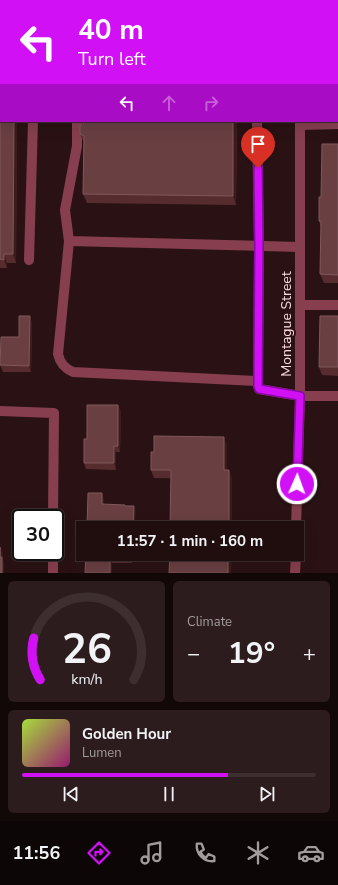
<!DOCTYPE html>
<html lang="en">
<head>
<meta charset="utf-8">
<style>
	:root { --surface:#200e0f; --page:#2d1c1d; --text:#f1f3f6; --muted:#a29c9e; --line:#3d2e2f; --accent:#d210f6 }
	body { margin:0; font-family:"Nunito Sans",sans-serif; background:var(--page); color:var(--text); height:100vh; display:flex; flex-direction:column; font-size:15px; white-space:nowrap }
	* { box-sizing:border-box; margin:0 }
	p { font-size:13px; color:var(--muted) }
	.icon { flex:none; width:22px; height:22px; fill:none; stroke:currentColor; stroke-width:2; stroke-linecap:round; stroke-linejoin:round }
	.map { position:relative; height:573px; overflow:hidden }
	.panel { display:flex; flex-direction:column; gap:8px; padding:8px; background:#120808; flex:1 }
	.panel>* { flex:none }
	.top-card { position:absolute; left:0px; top:0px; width:338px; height:122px; box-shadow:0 4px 16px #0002,0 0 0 1px var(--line); background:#d210f6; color:#fff; overflow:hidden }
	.speed { position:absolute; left:12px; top:509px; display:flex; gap:8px; font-size:20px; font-weight:700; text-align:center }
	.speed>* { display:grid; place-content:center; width:52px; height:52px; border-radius:50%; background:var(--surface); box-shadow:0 4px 16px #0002,0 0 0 1px var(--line); line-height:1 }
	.speed .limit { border:2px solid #111; border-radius:6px; background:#fff; color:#111 }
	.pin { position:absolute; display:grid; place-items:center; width:34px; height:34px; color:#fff; margin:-41px -17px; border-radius:50% 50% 50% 0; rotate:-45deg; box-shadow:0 0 4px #0007 }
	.pin .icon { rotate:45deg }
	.me { position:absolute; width:44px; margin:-22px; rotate:2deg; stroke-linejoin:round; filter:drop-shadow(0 0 3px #0008) }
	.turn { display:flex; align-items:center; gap:14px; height:84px; padding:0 12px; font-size:18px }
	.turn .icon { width:52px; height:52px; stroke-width:2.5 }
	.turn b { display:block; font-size:28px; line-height:34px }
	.lanes { display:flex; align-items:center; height:38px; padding:0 12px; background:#0003; justify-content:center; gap:20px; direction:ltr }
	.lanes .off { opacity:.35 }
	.big { font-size:30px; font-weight:700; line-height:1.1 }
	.panel .widget { flex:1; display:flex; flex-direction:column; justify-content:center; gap:6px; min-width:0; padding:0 14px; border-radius:6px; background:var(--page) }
	.panel .dial { align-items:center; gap:0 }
	.dial svg { height:104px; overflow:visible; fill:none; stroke:var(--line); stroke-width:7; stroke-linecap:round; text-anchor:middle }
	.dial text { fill:var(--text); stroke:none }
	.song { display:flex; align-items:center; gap:12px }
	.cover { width:48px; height:48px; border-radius:6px; background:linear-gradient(135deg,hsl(80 70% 55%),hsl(320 70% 35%)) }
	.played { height:4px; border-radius:2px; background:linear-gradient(90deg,var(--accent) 70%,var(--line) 70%) }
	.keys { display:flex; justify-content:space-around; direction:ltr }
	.heat { display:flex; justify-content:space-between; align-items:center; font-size:22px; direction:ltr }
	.panel .tiles { flex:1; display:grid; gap:8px; grid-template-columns:1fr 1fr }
	.widget:last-child { grid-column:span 2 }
	.trip { position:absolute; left:76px; top:521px; width:228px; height:40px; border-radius:0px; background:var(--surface); box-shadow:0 4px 16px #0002,0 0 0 1px var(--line); font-weight:700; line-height:40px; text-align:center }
	.dock { display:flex; height:64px; justify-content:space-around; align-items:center; background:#0d0606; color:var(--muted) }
	.dock .icon { width:28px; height:28px }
	.dock .on { color:var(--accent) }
	.dock b { font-size:18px; color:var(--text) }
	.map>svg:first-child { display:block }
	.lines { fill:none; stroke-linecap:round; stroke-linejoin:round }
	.minor { stroke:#873f4f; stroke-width:10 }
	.wall { fill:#572c2e }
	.shaded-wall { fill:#3d1a1c }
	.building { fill:#693f42; stroke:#80585b }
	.route-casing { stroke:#880aa0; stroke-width:10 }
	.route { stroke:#d210f6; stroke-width:7 }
	.labels { text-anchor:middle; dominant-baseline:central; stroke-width:4; stroke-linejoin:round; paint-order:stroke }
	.street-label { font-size:14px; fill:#fedce1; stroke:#2a1214 }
</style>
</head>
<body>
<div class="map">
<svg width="338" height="573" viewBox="0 0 338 573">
	<rect width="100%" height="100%" fill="#2a1214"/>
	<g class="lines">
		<g class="minor">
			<path d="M11 1V0"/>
			<path d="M300 1V0"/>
			<path d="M0 21H1"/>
			<path d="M77 121V146L65 210 69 241 300 247"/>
			<path d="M257 121 259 246 258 386 259 389 300 396H338"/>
			<path d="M300 125 338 124"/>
			<path d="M69 241 58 354C60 363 64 368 73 372L258 381"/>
			<path d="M29 260 33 121"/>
			<path d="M300 305H338"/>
			<path d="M0 411 54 413 53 518"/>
			<path d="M296 528 300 396V121"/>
			<path d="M53 573V552"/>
			<path d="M295 573 296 554"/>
		</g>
	</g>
	<g class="wall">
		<path d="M338 0V91H337V1Z"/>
		<path d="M0 30 1 121H17L16 263H7V268H0Z"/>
		<path d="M84 121H237L236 205 87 203 83 194 84 143 80 134 84 123Z"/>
		<path d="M338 144V283H324L320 274 321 227 319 221Z"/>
		<path d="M338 316V376L322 375 319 367Z"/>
		<path d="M32 323 31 372H3L0 365 19 337Z"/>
		<path d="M121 411 120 452H116V470L86 469 84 463 87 439Z"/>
		<path d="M227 445V470L232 479 154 478 151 470Z"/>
		<path d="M86 554H132V563H112Z"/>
	</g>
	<g class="shaded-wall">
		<path d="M14 121H17L16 263 13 254Z"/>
		<path d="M233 121H237L236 205 233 196Z"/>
		<path d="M4 254 7 263V268L4 260Z"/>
		<path d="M30 316 32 323 31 372 29 366Z"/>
		<path d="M118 405 121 411 120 452 118 446Z"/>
		<path d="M224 437 227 445V479L224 470Z"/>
		<path d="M114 446 116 452V470L114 463Z"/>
		<path d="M229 470 232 479V528H229Z"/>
		<path d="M102 493 104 499V510L102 504Z"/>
		<path d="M134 506 136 512 135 528H133Z"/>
		<path d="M0 546 3 554V559L4 563V573H2Z"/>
		<path d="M130 554H132V563L130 557Z"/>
		<path d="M228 554H232L231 573H228Z"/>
		<path d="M110 556 112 563V573H110Z"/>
	</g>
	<g class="building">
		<path d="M322 0H338V82H337V1H322Z"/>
		<path d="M0 30H1V121H14L13 254H4V260L0 259Z"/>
		<path d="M84 121H233V196L83 194 84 136 80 134V126L84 123Z"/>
		<path d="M322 144H338V275L320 274 321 221H319V197H321Z"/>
		<path d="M19 316H30L29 366 0 365 1 337H19Z"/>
		<path d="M320 316H338V367H319Z"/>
		<path d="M87 405H118V446H114V463H84V439H87Z"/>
		<path d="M154 436 224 437V470H229V528H170L171 470H151V452H154Z"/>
		<path d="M88 493H102V504L125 505V506H134L133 528H87Z"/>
		<path d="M0 547V557H2V573H0Z"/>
		<path d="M86 554H130V557L110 556V573H85Z"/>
		<path d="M170 554H228V573H169Z"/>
	</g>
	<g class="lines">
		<g class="route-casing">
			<path id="route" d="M258 168 259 246 258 386 259 389 300 396 297 484"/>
		</g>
		<use href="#route" class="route"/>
	</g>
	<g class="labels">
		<g class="street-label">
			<text transform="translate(286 324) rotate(-90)">Montague Street</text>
		</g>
	</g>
</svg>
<div class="speed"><div class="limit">30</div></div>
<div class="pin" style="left:258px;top:168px;background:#d93025"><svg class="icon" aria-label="arrive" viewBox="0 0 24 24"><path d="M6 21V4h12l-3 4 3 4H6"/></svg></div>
<svg class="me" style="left:297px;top:484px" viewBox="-20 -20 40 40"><circle r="17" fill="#d210f6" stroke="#fff" stroke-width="3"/><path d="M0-11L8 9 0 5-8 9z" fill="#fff"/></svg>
<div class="trip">11:57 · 1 min · 160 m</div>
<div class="top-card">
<div class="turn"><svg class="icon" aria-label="left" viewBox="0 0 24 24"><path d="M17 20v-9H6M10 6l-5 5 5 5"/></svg><div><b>40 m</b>Turn left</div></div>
<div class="lanes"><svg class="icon" aria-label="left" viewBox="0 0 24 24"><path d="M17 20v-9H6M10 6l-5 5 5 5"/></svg><svg class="icon off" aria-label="ahead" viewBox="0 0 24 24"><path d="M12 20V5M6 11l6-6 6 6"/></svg><svg class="icon off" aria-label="right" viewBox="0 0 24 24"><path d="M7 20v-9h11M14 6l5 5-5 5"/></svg></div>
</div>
</div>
<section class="panel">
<div class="tiles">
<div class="widget dial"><svg viewBox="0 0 100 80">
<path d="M14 69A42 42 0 1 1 86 69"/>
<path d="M14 69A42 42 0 0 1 9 37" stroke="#d210f6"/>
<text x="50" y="56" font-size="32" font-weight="700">26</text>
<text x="50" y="72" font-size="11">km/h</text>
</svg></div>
<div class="widget"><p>Climate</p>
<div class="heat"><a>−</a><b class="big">19°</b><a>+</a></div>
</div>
<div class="widget">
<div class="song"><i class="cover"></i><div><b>Golden Hour</b><p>Lumen</p></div></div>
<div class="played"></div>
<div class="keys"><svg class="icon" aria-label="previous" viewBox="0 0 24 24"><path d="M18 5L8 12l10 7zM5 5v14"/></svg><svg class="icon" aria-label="pause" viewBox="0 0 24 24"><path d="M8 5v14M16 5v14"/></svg><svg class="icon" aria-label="next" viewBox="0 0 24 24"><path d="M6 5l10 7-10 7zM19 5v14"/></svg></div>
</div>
</div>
</section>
<nav class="dock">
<b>11:56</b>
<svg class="icon on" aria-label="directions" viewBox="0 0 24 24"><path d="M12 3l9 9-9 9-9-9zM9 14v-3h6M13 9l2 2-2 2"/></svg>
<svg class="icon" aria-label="music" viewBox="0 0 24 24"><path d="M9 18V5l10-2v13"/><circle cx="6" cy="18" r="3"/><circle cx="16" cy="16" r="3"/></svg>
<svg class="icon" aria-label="phone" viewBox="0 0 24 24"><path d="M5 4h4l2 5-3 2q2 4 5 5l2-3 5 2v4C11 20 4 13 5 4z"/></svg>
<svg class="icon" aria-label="climate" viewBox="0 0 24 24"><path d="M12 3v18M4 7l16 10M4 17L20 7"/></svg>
<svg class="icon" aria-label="car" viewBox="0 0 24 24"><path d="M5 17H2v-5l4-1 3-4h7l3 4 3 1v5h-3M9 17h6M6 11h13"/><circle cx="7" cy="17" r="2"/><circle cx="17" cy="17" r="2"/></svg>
</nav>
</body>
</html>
